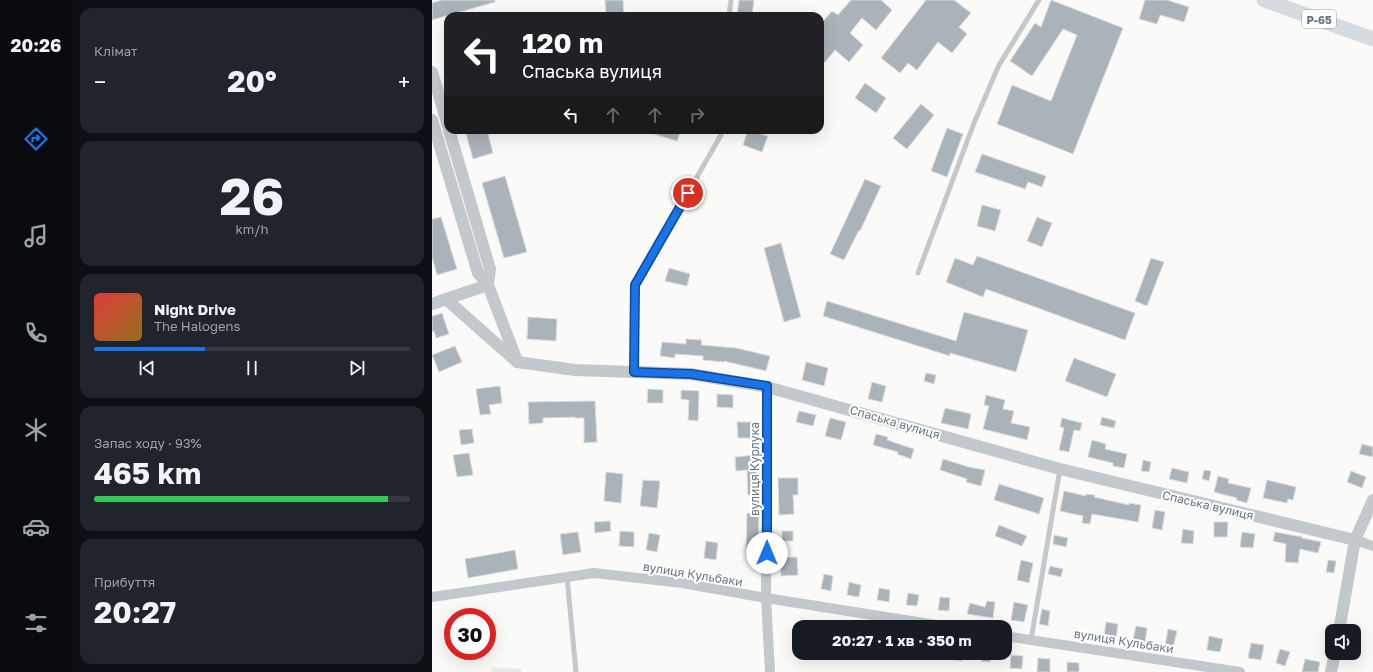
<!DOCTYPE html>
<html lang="uk">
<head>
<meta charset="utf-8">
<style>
	:root { --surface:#171b24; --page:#20242c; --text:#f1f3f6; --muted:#9ea1a6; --line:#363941; --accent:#1a73e8 }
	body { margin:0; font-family:"Golos Text",sans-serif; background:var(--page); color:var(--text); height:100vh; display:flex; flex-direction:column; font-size:15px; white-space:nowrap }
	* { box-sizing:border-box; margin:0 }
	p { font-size:13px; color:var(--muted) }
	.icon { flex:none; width:22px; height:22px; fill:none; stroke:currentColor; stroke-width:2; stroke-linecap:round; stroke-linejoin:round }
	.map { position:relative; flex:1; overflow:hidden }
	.details { display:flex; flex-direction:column; gap:8px; padding:8px; background:#0d0f14; width:360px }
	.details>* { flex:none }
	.hud { position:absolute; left:12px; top:12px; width:380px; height:122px; border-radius:12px; box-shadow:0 4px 16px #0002; background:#202124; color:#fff; overflow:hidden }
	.controls { position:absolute; left:893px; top:624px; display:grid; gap:8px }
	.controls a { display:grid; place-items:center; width:36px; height:36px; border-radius:8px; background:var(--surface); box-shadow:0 4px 16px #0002; font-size:20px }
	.speed { position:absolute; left:12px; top:608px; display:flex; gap:8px; font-size:20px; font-weight:700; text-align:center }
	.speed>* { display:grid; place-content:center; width:52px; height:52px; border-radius:50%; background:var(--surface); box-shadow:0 4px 16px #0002; line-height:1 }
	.speed .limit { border:6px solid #d22; background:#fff; color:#111 }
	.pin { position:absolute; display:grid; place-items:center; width:34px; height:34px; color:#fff; margin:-17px; border:2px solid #fff; border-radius:50%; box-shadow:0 1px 4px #0007 }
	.me { position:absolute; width:44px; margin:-22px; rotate:0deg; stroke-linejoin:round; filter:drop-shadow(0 0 3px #0008) }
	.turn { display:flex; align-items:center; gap:14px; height:84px; padding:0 12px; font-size:18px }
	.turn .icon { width:52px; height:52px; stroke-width:2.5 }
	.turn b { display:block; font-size:28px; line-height:34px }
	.lanes { display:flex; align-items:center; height:38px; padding:0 12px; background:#0003; justify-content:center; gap:20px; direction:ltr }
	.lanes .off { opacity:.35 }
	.big { font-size:30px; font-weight:700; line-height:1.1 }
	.details .tile { flex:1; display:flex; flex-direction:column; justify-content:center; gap:6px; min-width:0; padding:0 14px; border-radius:12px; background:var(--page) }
	.details .dial { align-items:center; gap:0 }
	.dial b { font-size:52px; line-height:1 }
	.song { display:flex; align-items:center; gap:12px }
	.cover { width:48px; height:48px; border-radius:6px; background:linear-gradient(135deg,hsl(0 70% 55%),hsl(40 70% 35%)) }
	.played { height:4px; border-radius:2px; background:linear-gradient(90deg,var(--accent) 35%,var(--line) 35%) }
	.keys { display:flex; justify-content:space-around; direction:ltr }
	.heat { display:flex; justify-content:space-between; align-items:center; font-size:22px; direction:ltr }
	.charge { height:6px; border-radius:3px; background:linear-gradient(90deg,#34c759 93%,var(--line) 0) }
	.trip { position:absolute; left:360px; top:620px; width:220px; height:40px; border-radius:12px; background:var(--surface); box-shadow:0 4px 16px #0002; font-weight:700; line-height:40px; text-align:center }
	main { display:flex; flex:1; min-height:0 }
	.dock { display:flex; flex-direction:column; width:72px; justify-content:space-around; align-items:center; background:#090b0e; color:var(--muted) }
	.dock .icon { width:28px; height:28px }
	.dock .active { color:var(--accent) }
	.dock b { font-size:18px; color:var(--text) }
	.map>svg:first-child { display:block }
	.built { fill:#e8e9e9 }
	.building { fill:#aab3b9; stroke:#dcdcda }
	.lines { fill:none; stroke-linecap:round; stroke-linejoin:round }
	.service { stroke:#c3c8cc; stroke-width:5 }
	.minor { stroke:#c3c8cc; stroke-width:10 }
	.tertiary { stroke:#c3c8cc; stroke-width:12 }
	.primary { stroke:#d6dbdf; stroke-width:15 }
	.route-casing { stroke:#114b97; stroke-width:10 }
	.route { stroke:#1a73e8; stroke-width:7 }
	.labels { text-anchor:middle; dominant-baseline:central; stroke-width:4; stroke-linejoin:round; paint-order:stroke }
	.shield { fill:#fff; stroke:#939fa8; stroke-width:1 }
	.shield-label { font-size:11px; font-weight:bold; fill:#657683 }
	.street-label { font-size:12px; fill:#657683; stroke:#fff }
</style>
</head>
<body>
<main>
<nav class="dock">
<b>20:26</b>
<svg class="icon active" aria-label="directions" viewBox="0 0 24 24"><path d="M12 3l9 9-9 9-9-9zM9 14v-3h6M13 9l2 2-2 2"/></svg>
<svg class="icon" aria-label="music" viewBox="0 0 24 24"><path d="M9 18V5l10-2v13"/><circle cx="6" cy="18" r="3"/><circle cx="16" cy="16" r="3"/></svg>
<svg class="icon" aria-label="phone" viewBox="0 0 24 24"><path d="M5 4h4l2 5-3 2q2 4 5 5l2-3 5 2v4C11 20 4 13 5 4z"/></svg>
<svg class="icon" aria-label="climate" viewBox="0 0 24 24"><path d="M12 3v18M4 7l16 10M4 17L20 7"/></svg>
<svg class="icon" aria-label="car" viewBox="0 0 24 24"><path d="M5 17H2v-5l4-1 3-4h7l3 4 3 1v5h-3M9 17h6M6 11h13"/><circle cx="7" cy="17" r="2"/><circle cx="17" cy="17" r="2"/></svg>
<svg class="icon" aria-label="filters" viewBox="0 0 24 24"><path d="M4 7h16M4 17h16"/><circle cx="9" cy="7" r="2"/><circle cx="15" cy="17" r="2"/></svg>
</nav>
<section class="details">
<div class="tile"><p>Клімат</p>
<div class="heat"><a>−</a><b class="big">20°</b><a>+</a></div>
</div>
<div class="tile dial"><b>26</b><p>km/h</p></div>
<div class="tile">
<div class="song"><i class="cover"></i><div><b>Night Drive</b><p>The Halogens</p></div></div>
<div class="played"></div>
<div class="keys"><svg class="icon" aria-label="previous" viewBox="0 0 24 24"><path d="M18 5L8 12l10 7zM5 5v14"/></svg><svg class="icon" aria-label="pause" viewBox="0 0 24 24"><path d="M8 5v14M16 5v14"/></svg><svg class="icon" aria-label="next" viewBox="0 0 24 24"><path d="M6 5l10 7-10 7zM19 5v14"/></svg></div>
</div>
<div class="tile"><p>Запас ходу · 93%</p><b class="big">465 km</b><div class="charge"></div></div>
<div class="tile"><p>Прибуття</p><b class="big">20:27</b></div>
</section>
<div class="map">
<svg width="941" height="672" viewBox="0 0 941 672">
	<rect width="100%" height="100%" fill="#fafaf8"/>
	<path class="built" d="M59 667 89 669V672H59Z"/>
	<g class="building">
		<path d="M10 0H63V2L0 20V3Z"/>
		<path d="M173 0H191L192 16H174Z"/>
		<path d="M307 0H322L320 16 305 15Z"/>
		<path d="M419 0H449L460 10 444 30 430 18 418 33 431 45 417 62 403 50 388 68V25L400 11 406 15Z"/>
		<path d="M494 0H522L539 13 527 27 535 34 520 53 506 42 485 70 476 63 468 73 449 58Z"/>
		<path d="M619 0 691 28 641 154 565 124 580 85 619 101 645 35 631 29 600 76 578 61 603 23 609 27Z"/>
		<path d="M713 0H735L757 7 752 22 728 15 725 24 707 19Z"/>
		<path d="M433 83 454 98 444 113 423 98Z"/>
		<path d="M489 104 502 115 475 149 461 138Z"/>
		<path d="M515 128 531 134 515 177 499 171Z"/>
		<path d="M33 130H55L61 153 41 159Z"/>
		<path d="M215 130H249L245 141 215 132Z"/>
		<path d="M316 130 336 136 330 152 311 145Z"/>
		<path d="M550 154 614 176 610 187 596 182 593 189 543 172Z"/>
		<path d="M73 176 95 252 72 258 50 183Z"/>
		<path d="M433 179 449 186 428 231 427 230 412 260 398 254Z"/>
		<path d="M550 205 569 210 563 231 545 226Z"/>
		<path d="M9 217 25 269 5 275 0 257V219Z"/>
		<path d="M605 217 620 223 610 247 595 241Z"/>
		<path d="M349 243 369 317 352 322 332 248Z"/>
		<path d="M545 256 703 313 693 340 554 289 551 297 514 282 523 258 541 265Z"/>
		<path d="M719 258 732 262 715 306 703 301Z"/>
		<path d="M237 268 258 274 255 286 233 281Z"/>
		<path d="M395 301 524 341 532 312 596 330 584 372 518 353V356L391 316Z"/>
		<path d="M10 313 17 334 4 338 2 331 0 332V316Z"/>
		<path d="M96 317 125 319 124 341 95 339Z"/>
		<path d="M254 339 270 340 269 345 304 348 338 356 334 371 292 361V362L271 360V356L243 354V358L228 356 230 342 254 344Z"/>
		<path d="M23 346 30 362 7 372 0 355Z"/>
		<path d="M642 358 684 374 675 397 633 381Z"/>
		<path d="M374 362 396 368 392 386 370 380Z"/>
		<path d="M494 373 504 375 502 384 492 381Z"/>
		<path d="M440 382 454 386 450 402 436 399Z"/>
		<path d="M68 386 70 403 57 405 59 414 48 415 44 389Z"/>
		<path d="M216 389 231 390V403H215Z"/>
		<path d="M249 390 267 391 266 421 256 420 257 400 249 399Z"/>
		<path d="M285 394 301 395V408L285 407Z"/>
		<path d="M554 395 573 400 571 409 582 411 579 423 598 427 595 440 551 429 557 406 552 405Z"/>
		<path d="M163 401 165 442 152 443V418H143V417L111 418V423L97 424 96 402Z"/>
		<path d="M513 408 539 414 536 429 509 423Z"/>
		<path d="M367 411 384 415 381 426 364 422Z"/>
		<path d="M670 417 684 421 682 428 668 425Z"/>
		<path d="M398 418 414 422 409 440 393 436Z"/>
		<path d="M630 418 650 423 648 431 642 430 637 452 627 450 632 428 628 427Z"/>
		<path d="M305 422H323V438H306Z"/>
		<path d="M40 429 42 443 29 445 27 430Z"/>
		<path d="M444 434 456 437 455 440 482 449 479 459 465 454 466 452 441 445Z"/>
		<path d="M660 440 674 444 673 449 695 454 692 468 681 466V463L656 457Z"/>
		<path d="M930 444 941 447V457L927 454Z"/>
		<path d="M37 453 41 475 25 477 21 455Z"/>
		<path d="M323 455 326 495H316L315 470 304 471 303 457Z"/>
		<path d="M511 459 537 467 553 470 549 486 534 482 535 479 508 470Z"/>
		<path d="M711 460 719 462 717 472 709 471Z"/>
		<path d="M740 468 757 472 755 483 737 479Z"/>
		<path d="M772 470 779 471 777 481 770 479Z"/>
		<path d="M919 471 934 477 930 488 915 482Z"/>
		<path d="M174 472 191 474 189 503 172 501Z"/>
		<path d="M786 476 797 479 796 483 819 488 815 503 804 500 805 498 782 492Z"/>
		<path d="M346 478H366V495H361L362 514 347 515Z"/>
		<path d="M211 480 228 481 225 508 208 506Z"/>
		<path d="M835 480 864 487 861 500 856 499 855 503 831 498Z"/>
		<path d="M567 484 612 498 607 514 562 500Z"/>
		<path d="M632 491 654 496V494L663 495 662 497 697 505V503L709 505 706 522 660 514 658 524 650 523 651 516 628 511Z"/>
		<path d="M723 510 733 512 730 530 720 528Z"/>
		<path d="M315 513 327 514 326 555 314 554Z"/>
		<path d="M178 521 179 531 163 533 162 522Z"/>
		<path d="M782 522H796L795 537H782Z"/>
		<path d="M567 525 595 536 590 546 563 536Z"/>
		<path d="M751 529 762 531 761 544 749 543Z"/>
		<path d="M188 531 202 532V547L187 546Z"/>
		<rect x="350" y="531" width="11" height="10"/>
		<path d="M146 532 149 552 131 555 128 534Z"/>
		<path d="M810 532 823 534 821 548 808 547Z"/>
		<path d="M843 532 870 537V538L889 542 886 553 868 549 866 563 853 562 854 544 841 541Z"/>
		<path d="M217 533 228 535 225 552 214 550Z"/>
		<path d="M622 535 636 538 634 547 621 544Z"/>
		<path d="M274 541 286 543 284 560 272 558Z"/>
		<path d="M83 550 86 569 36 578 33 559Z"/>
		<path d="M365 557 366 575 349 576 348 558Z"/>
		<path d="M589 560 601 563 597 583 585 580Z"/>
		<path d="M896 560 904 561 902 573 894 572Z"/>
		<path d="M618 566 631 569 629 577 616 574Z"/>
		<path d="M392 574 401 576 399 591 389 589Z"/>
		<path d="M417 582 429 585 427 597 415 595Z"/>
		<path d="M447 588 458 590 457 602 445 600Z"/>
		<path d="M476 593 487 595 485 606 474 605Z"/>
		<path d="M508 597 518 598 517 611 506 610Z"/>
		<path d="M555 601 563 602 561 618 535 614 538 603 553 607Z"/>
		<path d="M582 602 596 605 592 622 579 620Z"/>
		<path d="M610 609 618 611 616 626 607 624Z"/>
		<path d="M674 622 686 624 684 639 672 637Z"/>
		<path d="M704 626 715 628 713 642 701 640Z"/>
		<path d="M736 629 745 631 741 648 733 646Z"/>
		<path d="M777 636 791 639 788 652 775 650Z"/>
		<path d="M819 643 832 645 829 660 816 658Z"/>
		<path d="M848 649 858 652 853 666 844 663Z"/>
		<path d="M522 653H531L530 661 521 660Z"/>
		<path d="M550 653H559L558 662 549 661Z"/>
		<path d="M579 655 591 656 590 669 578 668Z"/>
		<path d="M606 658 618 659V672H605Z"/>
		<path d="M873 659 888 662 886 672H870Z"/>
		<path d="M635 662 647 663V672H635Z"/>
	</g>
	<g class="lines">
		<g class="service">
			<path d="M297 16 299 0"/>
			<path d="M486 273 542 123 567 65 607 0"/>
			<path d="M202 371 203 285 289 135 290 130"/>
			<path d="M135 577 144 672"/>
			<path d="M599 640 628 469"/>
		</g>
		<g class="minor">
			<path d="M335 387 334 598 338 672"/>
			<path d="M923 540 941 546"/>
			<path d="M0 597 162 573 250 583 334 598 517 627"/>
			<path d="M573 636 808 672"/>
		</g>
		<g class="tertiary">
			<path d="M0 72 16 126"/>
			<path d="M0 120 46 273 56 285 85 361"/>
			<path d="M17 130 58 269 56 285"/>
			<path d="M14 299 56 285"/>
			<path d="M0 304 14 299 85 362 143 370 259 374 335 387 628 469 923 540"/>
			<path d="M907 631 923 540 941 500"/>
			<path d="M899 672 903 653"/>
		</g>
		<path class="primary" d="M832 0 941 39"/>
	</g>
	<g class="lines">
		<g class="route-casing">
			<path id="route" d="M256 193 203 285 202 372 259 374 335 386V553"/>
		</g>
		<use href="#route" class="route"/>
	</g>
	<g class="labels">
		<rect class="shield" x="870" y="10" width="34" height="18" rx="3"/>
		<g class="shield-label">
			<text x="887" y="19">Р-65</text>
		</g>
		<g class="street-label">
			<text transform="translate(463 422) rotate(16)">Спаська вулиця</text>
			<text transform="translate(322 469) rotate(-90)">вулиця Курлука</text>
			<text transform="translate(776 505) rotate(13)">Спаська вулиця</text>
			<text transform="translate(261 574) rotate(9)">вулиця Кульбаки</text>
			<text transform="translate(692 641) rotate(9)">вулиця Кульбаки</text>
		</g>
	</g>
</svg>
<div class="controls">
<a><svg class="icon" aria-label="sound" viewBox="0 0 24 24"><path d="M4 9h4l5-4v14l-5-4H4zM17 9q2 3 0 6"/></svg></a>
</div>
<div class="speed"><div class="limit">30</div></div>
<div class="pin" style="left:256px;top:193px;background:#d93025"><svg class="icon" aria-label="arrive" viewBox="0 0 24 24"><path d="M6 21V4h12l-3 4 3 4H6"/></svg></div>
<svg class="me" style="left:335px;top:553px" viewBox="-20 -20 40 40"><circle r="19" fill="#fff"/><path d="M0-13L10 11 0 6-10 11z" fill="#1a73e8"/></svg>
<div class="trip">20:27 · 1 хв · 350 m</div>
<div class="hud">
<div class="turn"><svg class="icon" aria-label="left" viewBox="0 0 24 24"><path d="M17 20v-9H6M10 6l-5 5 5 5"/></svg><div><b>120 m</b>Спаська вулиця</div></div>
<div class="lanes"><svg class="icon" aria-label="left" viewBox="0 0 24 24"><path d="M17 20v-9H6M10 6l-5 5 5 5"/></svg><svg class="icon off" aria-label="ahead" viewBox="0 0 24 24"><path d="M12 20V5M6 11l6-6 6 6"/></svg><svg class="icon off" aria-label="ahead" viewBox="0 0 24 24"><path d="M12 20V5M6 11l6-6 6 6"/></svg><svg class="icon off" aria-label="right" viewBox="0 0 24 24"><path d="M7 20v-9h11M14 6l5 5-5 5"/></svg></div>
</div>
</div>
</main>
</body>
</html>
